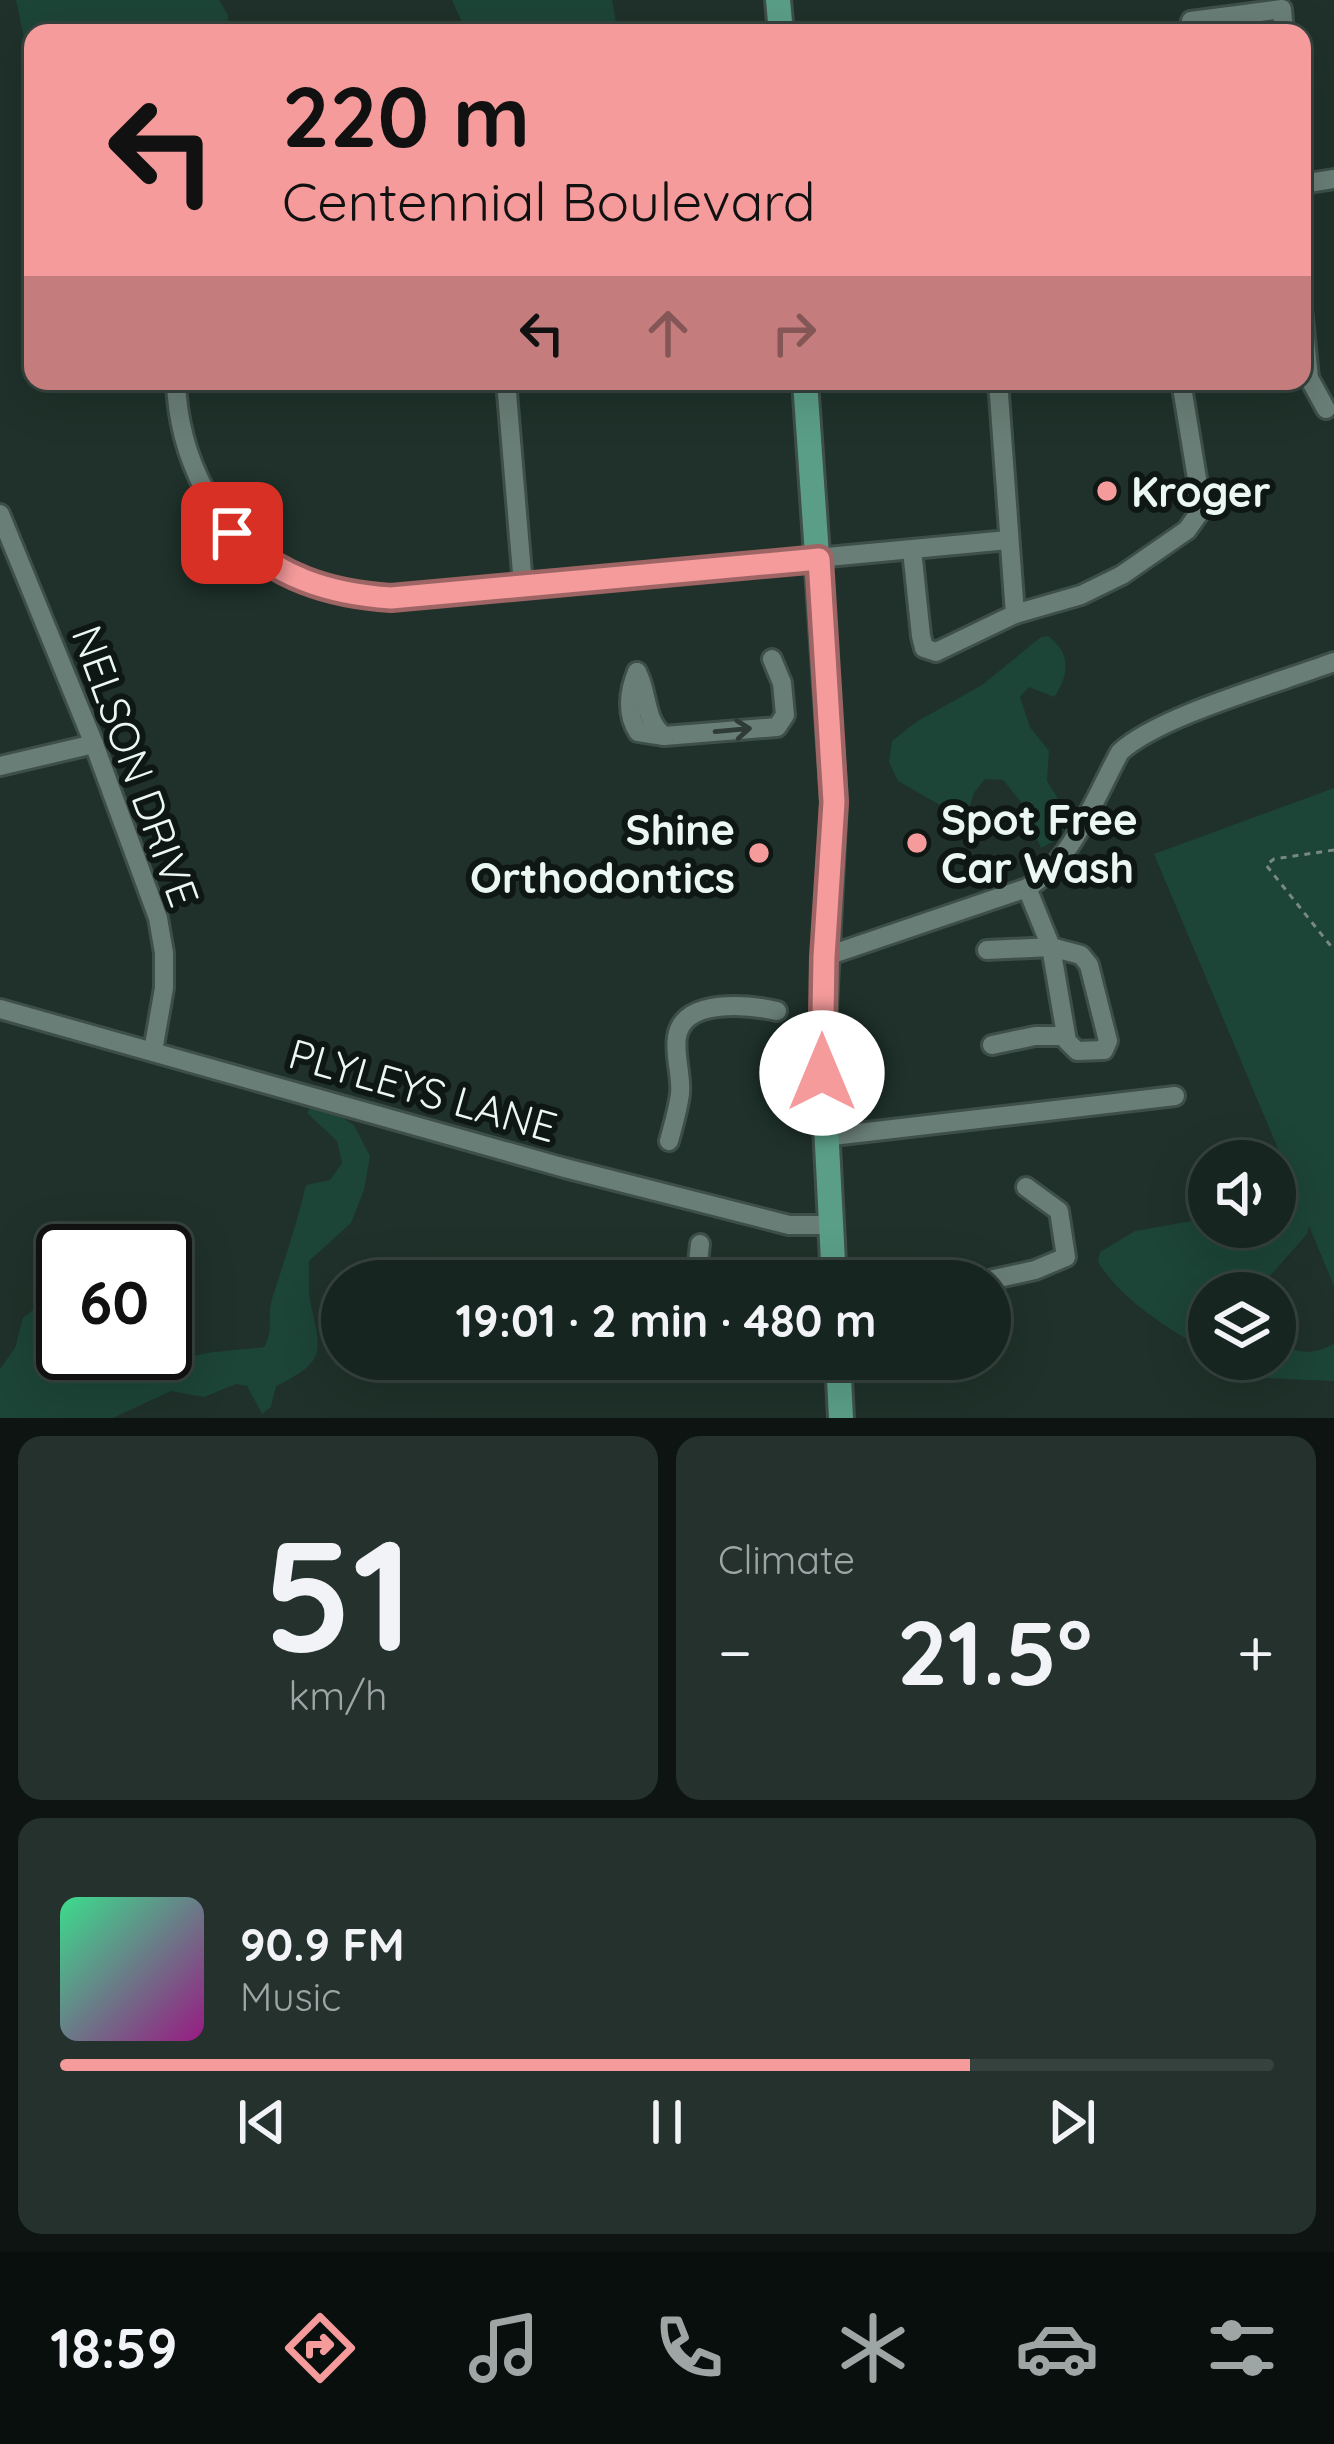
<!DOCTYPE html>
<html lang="en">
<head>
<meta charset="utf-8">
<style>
	:root { --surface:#172520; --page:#24312d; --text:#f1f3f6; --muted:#9ea5a5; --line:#36423e; --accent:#f59b9c }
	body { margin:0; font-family:Quicksand,sans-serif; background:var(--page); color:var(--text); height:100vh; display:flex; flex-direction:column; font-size:45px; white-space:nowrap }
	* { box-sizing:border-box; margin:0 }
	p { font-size:39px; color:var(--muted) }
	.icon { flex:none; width:66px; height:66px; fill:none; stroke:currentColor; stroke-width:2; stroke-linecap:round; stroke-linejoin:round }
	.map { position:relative; height:1418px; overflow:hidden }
	.sheet { display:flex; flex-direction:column; gap:18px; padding:18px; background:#0d1412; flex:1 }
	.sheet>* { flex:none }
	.banner { position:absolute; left:24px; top:24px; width:1287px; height:366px; border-radius:24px; box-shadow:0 12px 48px #0002,0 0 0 3px var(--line); background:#f59b9c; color:#111; overflow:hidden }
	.controls { position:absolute; left:1188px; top:1140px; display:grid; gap:24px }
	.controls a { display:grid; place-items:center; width:108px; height:108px; border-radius:50%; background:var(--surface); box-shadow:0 12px 48px #0002,0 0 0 3px var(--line); font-size:60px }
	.speed { position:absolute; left:36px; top:1224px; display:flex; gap:24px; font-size:60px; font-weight:700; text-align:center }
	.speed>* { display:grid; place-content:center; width:156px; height:156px; border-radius:50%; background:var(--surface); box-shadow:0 12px 48px #0002,0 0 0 3px var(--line); line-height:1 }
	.speed .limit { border:6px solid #111; border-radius:18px; background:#fff; color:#111 }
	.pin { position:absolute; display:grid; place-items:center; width:102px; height:102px; color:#fff; margin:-51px; border-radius:24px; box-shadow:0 6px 18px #0006 }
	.me { position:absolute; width:132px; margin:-66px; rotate:0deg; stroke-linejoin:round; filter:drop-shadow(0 0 9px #0008) }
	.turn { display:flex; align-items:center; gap:42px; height:252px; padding:0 60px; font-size:54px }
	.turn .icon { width:156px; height:156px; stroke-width:2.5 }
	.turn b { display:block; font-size:84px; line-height:102px }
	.lanes { display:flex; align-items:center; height:114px; padding:0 60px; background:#0003; justify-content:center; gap:60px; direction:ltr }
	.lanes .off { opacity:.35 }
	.big { font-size:90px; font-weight:700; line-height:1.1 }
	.sheet .tile { flex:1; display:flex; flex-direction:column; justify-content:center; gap:18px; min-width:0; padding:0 42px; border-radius:24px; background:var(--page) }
	.sheet .dial { align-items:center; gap:0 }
	.dial b { font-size:156px; line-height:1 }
	.song { display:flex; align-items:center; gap:36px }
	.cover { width:144px; height:144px; border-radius:18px; background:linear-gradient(135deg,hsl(150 70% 55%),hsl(310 70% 35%)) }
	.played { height:12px; border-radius:6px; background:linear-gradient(90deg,var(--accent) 75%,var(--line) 75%) }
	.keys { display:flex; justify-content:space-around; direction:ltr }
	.heat { display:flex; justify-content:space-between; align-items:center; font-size:66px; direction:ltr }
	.sheet .tiles { flex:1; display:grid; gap:18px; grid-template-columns:1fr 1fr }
	.tile:last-child { grid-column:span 2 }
	.trip { position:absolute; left:321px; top:1260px; width:690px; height:120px; border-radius:60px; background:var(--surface); box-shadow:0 12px 48px #0002,0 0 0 3px var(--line); font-weight:700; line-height:120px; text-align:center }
	.tabs { display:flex; height:192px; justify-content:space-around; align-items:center; background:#090f0d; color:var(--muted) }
	.tabs .icon { width:84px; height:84px }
	.tabs .on { color:var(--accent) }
	.tabs b { font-size:54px; color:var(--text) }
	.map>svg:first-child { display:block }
	.green { fill:#1c4437 }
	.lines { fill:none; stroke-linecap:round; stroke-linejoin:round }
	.minor-casing { stroke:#3e4e49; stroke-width:24 }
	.major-casing { stroke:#3e4e49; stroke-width:30 }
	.path { stroke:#788882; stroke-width:3; stroke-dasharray:6 6; stroke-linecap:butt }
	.minor { stroke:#697e76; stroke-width:18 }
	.major { stroke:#5a9e87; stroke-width:24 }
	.oneway { stroke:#2e3b36 }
	.route-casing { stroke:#9f6565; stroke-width:30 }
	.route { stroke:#f59b9c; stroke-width:21 }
	.poi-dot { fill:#f59b9c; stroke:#0f1714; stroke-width:4.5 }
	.labels { text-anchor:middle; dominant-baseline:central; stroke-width:12; stroke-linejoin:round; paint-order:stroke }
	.poi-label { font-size:42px; font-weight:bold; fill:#ebf7f2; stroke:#0f1714; text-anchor:start }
	.street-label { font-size:42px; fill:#ebf7f2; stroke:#0f1714 }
</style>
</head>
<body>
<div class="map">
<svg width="1334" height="1418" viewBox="0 0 1334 1418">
	<rect width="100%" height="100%" fill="#1f312a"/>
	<g class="green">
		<path d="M16 0H219L228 15V33H33V55L25 42Z"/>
		<path d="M452 0H612L618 33H467Z"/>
		<path d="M1048 636C1072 653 1069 676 1054 697L1029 687 1020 697 1030 727 1049 751 1047 781C1059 801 1072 814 1060 838L1041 848 1021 802 1003 780 985 779 974 793 968 812 959 816 898 781 889 762 892 741 916 722 982 685 1041 637Z"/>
		<path d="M1334 788V1286L1309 1226 1307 1234 1269 1277 1262 1293H1209V1352C1169 1329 1123 1302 1098 1262L1100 1252 1135 1231 1209 1218V1227H1275V1203L1292 1182 1154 854Z"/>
		<path d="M315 1100 354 1125 370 1156 364 1190 351 1223 309 1261C309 1274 308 1288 310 1301 321 1351 328 1361 276 1386L271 1407 262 1414 247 1386 236 1384 204 1397 171 1391 113 1418H0V1369L15 1348 23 1318 40 1304 51 1302 63 1309V1353H71L66 1368 69 1379C109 1393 159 1362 198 1355 220 1350 243 1350 264 1347 274 1332 267 1316 272 1299 284 1261 297 1224 306 1185L330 1180 342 1163 337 1141 307 1113Z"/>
		<path d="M1275 1342C1298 1353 1311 1356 1334 1344V1381L1267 1378 1220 1359H1275Z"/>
	</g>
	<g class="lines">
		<g class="minor-casing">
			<g id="minor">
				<path d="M1191 21 1282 9 1284 33"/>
				<path d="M1302 184 1334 179"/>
				<path d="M1302 309 1309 378 1326 409"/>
				<path d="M176 381C178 454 215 535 281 572 313 591 354 596 391 598L1008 540"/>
				<path d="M506 381 523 585"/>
				<path d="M998 381 1015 614"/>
				<path d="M0 514 94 744 158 918 164 953V988L153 1051"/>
				<path d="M912 550 921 636 924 648 936 652 1015 614 1081 595 1122 575 1187 530 1202 509 1181 381"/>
				<path d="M637 672C629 691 626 714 638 732L664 736 777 727 785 715 782 683 772 659"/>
				<path d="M637 672C649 694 643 719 664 736"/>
				<path d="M0 766 94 744"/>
				<path d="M987 950 1051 947 1067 1041 1077 1051 1104 1050 1108 1041 1089 965 1081 955 1051 947 1027 888"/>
				<path d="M824 957 1027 888C1073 861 1095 797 1120 752 1160 715 1279 683 1334 662"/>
				<path d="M0 1009 565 1168 789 1225H830"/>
				<path d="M992 1045 1035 1036H1066"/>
				<path d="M824 1137 1175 1096"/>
				<path d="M669 1141C673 1126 678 1110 680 1094 682 1076 674 1055 677 1037 683 997 750 1005 777 1011"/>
				<path d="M696 1281 700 1244"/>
				<path d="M985 1281 1035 1270 1066 1257 1059 1211 1026 1187"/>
			</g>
		</g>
		<g class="major-casing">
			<g id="major">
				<path d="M778 0 781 33"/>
				<path d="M805 381 834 802 822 1048 834 1281"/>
				<path d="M838 1359 841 1418"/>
			</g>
		</g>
		<path class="path" d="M1334 850 1274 859 1266 865 1334 950"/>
		<use href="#minor" class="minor"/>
		<use href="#major" class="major"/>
	</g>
	<defs><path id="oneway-shaft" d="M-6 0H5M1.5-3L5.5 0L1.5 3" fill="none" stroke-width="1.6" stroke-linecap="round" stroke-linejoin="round" transform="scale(3)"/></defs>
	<use class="oneway" href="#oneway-shaft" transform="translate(733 730) rotate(-5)"/>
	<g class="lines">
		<g class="route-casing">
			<path id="route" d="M232 533C277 577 329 594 391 598L819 559 834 802 824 957 822 1073"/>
		</g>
		<use href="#route" class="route"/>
	</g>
	<g class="poi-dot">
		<circle cx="1107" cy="491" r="12"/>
		<circle cx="917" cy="843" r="12"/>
		<circle cx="759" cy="853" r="12"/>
	</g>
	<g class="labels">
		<g class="poi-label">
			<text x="1131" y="491">Kroger</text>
			<text x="941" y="819">Spot Free<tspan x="941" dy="48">Car Wash</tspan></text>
			<text x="735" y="829" text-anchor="end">Shine<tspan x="735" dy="48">Orthodontics</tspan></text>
		</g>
		<g class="street-label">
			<text transform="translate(136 766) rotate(70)">NELSON DRIVE</text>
			<text transform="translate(423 1090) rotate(16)">PLYLEYS LANE</text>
		</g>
	</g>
</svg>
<div class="controls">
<a><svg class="icon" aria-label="sound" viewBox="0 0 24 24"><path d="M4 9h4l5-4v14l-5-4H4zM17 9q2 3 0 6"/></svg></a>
<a><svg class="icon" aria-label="layers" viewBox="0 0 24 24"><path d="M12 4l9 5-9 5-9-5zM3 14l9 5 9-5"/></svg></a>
</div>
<div class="speed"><div class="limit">60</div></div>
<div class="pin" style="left:232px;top:533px;background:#d93025"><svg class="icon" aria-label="arrive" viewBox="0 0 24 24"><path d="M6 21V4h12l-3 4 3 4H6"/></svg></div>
<svg class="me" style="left:822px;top:1073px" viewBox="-20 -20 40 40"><circle r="19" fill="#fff"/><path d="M0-13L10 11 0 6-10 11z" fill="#f59b9c"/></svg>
<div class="trip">19:01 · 2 min · 480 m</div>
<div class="banner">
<div class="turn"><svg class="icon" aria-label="left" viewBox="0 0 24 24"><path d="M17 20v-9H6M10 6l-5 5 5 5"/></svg><div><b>220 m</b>Centennial Boulevard</div></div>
<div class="lanes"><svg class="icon" aria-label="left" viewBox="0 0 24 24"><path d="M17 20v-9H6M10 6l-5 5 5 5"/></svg><svg class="icon off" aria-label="ahead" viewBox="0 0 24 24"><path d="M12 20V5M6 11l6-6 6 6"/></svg><svg class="icon off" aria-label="right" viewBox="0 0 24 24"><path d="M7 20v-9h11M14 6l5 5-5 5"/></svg></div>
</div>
</div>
<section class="sheet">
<div class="tiles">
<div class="tile dial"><b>51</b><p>km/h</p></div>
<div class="tile"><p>Climate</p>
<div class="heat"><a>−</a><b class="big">21.5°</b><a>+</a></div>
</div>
<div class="tile">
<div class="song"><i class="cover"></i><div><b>90.9 FM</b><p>Music</p></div></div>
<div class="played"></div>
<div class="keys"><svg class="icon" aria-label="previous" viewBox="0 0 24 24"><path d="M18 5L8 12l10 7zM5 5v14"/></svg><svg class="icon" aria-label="pause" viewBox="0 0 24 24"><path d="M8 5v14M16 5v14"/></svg><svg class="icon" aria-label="next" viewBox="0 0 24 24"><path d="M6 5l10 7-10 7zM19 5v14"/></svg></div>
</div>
</div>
</section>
<nav class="tabs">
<b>18:59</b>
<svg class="icon on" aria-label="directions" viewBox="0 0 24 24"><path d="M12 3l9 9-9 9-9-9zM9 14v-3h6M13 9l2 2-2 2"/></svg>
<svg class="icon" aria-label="music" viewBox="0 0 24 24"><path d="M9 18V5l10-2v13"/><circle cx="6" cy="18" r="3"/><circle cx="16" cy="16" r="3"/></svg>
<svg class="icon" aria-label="phone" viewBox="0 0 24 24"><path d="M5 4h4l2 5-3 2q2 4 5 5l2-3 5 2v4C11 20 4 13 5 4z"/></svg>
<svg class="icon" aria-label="climate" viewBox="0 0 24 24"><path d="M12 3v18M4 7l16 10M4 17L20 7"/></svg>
<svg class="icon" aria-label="car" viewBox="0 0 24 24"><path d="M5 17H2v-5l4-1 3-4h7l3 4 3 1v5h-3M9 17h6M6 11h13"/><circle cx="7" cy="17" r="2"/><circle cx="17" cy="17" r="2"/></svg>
<svg class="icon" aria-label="filters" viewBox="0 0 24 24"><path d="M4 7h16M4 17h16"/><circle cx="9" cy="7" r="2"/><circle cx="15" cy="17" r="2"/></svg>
</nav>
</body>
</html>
